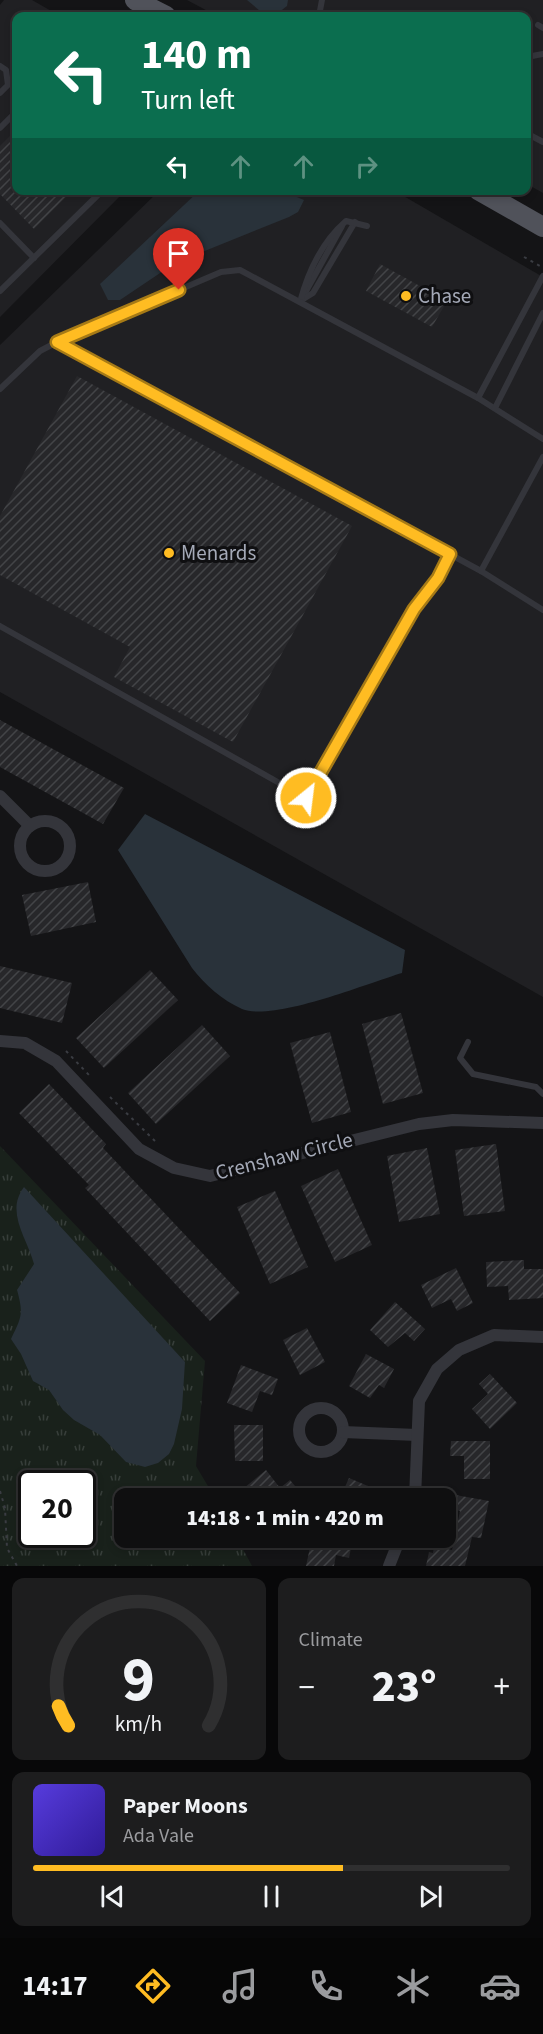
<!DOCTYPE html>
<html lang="en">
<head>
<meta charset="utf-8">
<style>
	:root { --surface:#0f0f10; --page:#1d1d1e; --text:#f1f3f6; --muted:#9b9c9f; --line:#2f2f30; --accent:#ffbc22 }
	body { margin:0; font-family:"Source Sans 3",sans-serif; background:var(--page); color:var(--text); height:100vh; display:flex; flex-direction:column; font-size:22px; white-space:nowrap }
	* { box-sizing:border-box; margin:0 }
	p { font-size:20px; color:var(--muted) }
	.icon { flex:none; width:33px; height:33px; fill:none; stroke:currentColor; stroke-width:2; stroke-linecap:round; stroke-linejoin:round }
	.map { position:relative; height:1566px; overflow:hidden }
	.panel { display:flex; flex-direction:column; gap:12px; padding:12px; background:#080809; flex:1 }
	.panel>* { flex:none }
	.hud { position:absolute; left:12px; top:12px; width:519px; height:183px; border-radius:12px; box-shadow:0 3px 9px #0003,0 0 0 2px var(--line); background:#0b6e4f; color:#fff; overflow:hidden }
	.speed { position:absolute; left:18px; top:1470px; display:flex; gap:12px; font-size:30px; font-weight:700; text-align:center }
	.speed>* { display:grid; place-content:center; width:78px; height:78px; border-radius:50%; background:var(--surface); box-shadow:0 3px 9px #0003,0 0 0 2px var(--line); line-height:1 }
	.speed .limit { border:3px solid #111; border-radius:9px; background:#fff; color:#111 }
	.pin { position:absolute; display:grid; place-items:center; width:51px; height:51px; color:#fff; margin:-62px -26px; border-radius:50% 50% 50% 0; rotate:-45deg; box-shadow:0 0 6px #0007 }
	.pin .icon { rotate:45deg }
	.me { position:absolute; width:66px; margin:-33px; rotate:29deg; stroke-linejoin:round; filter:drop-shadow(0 0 4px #0008) }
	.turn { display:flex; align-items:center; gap:21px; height:126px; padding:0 30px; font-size:27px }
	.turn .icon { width:78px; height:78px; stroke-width:2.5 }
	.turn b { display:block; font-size:42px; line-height:51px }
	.lanes { display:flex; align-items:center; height:57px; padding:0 30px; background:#0003; justify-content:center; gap:30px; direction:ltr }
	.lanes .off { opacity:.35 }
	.big { font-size:45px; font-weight:800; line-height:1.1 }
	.panel .card { flex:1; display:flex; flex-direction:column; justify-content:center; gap:9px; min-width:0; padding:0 21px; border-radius:12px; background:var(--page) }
	.panel .dial { align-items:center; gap:0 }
	.dial svg { height:156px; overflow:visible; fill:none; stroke:var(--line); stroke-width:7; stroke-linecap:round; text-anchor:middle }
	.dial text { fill:var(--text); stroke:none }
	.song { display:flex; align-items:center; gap:18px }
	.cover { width:72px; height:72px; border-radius:9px; background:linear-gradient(135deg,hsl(250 70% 55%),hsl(250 70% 35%)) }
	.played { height:6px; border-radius:3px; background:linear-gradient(90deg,var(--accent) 65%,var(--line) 65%) }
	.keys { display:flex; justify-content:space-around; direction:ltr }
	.heat { display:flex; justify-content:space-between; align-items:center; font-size:33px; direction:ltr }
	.panel .tiles { flex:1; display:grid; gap:12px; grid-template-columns:1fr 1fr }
	.card:last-child { grid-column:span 2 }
	.trip { position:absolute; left:114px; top:1488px; width:342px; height:60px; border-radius:12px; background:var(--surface); box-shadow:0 3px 9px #0003,0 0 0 2px var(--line); font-weight:800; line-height:60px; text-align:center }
	.dock { display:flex; height:96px; justify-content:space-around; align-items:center; background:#060606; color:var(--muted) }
	.dock .icon { width:42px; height:42px }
	.dock .active { color:var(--accent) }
	.dock b { font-size:27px; color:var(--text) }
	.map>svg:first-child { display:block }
	.built { fill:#202023 }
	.grass { fill:url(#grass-tufts); fill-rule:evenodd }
	.water { fill:#29323a }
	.building { fill:url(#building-hatch) }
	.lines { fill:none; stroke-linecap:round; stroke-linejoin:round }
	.path { stroke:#3a3c42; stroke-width:2; stroke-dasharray:3 4.5; stroke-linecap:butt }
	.service { stroke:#34353b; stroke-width:6 }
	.minor { stroke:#34353b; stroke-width:12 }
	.primary { stroke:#50525a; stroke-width:20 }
	.route-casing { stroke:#a67a16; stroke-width:15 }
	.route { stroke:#ffbc22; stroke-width:10 }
	.poi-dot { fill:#ffbc22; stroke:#0f0f11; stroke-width:2 }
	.labels { text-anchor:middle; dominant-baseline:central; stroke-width:6; stroke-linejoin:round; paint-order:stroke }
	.poi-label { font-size:21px; fill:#a4a9b7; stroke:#0f0f11; text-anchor:start }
	.street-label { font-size:21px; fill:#a4a9b7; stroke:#0f0f11 }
</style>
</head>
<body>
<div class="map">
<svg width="543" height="1566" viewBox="0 0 543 1566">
	<defs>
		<pattern id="grass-tufts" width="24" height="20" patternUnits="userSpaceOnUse" patternTransform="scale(1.5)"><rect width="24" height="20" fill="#19211b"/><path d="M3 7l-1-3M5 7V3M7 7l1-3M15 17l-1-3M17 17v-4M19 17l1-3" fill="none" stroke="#373e3a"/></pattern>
		<pattern id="building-hatch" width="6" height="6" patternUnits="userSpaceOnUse" patternTransform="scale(1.5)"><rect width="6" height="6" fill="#27272a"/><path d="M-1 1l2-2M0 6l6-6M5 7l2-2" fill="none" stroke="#434447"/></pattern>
	</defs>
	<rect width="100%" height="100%" fill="#141416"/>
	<g class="built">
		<path d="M4 0H32L60 16H16V190L125 191 0 317V5Z"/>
		<path d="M187 0H543V193L527 184 526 16H217Z"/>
		<path d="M159 191H395L543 277V997L0 692V345Z"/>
	</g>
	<path class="grass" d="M0 1146 205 1361 196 1466 215 1498H124V1538H237L252 1566H0ZM32 1484H82V1534H32Z"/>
	<g class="water">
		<path d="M247 0H288L287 6 274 16H266Z"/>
		<path d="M200 190 282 191 304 200 298 212 289 217 175 263 120 300H108L100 284Z"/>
		<path d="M145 814 405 950 402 973C368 983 273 1022 242 1009 222 1000 205 985 192 968L118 850Z"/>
		<path d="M24 1187 185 1362 182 1409 174 1444 169 1454 158 1463 145 1467 126 1462 100 1435 74 1420 63 1410 49 1390 33 1381 21 1354 11 1339C21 1318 24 1315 17 1290L34 1264C27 1238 5 1212 24 1187Z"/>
	</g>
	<g class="building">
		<path d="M16 130V190H73L34 229 0 194V146Z"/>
		<path d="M380 264 447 301 432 327 366 291Z"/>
		<path d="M77 376 352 526 233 742 114 677 130 647 0 575V516Z"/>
		<path d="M0 720 124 788 103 824 0 767Z"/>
		<path d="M88 882 96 922 31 936 22 895Z"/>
		<path d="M0 966 72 983 62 1023 0 1008Z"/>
		<path d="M150 970 178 1000 104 1068 76 1038Z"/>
		<path d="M401 1013 423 1093 383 1104 362 1024Z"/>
		<path d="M202 1025 230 1056 156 1124 128 1093Z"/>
		<path d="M330 1032 351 1112 312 1123 290 1043Z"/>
		<path d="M49 1084 106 1144 103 1148 240 1293 210 1321 85 1188 89 1185 19 1113Z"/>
		<path d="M496 1144 505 1211 464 1216 455 1150Z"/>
		<path d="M427 1148 440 1214 399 1222 387 1156Z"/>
		<path d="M338 1169 372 1245 335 1262 301 1186Z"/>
		<path d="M275 1191 308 1267 270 1284 237 1207Z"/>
		<path d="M524 1260V1269H543V1298L509 1300 508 1286 487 1287 486 1262Z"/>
		<path d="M456 1268 473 1303 457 1311 451 1299 432 1308 421 1285Z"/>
		<path d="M395 1302 425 1329 414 1341 405 1333 388 1347 370 1330Z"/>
		<path d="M307 1328 325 1362 300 1375 283 1340Z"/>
		<path d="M366 1354 394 1369 384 1388 379 1385 370 1398 349 1386Z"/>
		<path d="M241 1365 278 1379 272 1395 260 1391 252 1412 227 1403Z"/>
		<path d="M490 1374 517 1403 490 1429 472 1409 488 1394 479 1384Z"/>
		<path d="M234 1425H263V1461H235Z"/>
		<path d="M451 1441H490V1479H464V1456H450Z"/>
		<path d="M266 1470 280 1488 290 1480 300 1492 293 1498H253L244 1488Z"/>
		<path d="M349 1478 375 1489 371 1498H340Z"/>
		<path d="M450 1494 489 1501 481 1538 472 1537 465 1566H426L429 1552 433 1553 434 1546 452 1550 460 1511 447 1508Z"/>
		<path d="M312 1538 352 1543 349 1558 336 1555 334 1566H306Z"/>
	</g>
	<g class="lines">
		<g class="path">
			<path d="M524 257 540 266"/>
			<path d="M66 1051 89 1075"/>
			<path d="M110 1097 155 1141"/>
			<path d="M0 1491 5 1508 7 1548 17 1566"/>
		</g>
		<g class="service">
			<path d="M319 16 322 0"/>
			<path d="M538 25 543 28"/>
			<path d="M532 56 543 54"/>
			<path d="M0 66 6 70 8 85 0 93"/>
			<path d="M0 128 16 112"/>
			<path d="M526 133 543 142"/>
			<path d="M0 223 34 258"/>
			<path d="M0 291 103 190"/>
			<path d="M305 293 342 226"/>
			<path d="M300 301 313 293 355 222"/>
			<path d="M300 302C308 272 323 241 346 221L367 226"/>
			<path d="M57 342 481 571"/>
			<path d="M0 389 40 351 57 342 221 272 240 270 478 398 543 439"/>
			<path d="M478 398 543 276"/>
			<path d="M495 408 543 313"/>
			<path d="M543 457 481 571 543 610"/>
			<path d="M0 626 306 798 414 609 438 578 451 554"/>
			<path d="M468 1042 460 1058 473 1074 536 1087 543 1094"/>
		</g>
		<g class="minor">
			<path d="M0 796 30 826"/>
			<circle cx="45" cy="846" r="25"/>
			<path d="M0 1041 25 1043 56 1061 139 1149 174 1168 210 1176 419 1124 453 1120 543 1123"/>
			<circle cx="321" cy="1430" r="22"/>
			<path d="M343 1432 417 1435"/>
			<path d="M415 1498 419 1401 437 1369 459 1350 494 1335 543 1337"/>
			<path d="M389 1566 400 1538"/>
		</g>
		<g class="primary">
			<path d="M135 0 166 16"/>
			<path d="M478 190 543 227"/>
		</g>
	</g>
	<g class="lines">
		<g class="route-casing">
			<path id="route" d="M179 290 57 342 450 554 438 578 414 609 306 798"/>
		</g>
		<use href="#route" class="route"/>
	</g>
	<g class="poi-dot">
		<circle cx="406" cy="296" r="6"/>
		<circle cx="169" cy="553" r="6"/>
	</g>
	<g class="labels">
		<g class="poi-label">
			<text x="418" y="296">Chase</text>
			<text x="181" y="553">Menards</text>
		</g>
		<g class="street-label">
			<text transform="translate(284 1156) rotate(-14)">Crenshaw Circle</text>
		</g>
	</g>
</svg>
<div class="speed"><div class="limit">20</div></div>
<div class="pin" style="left:179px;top:290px;background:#d93025"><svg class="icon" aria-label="arrive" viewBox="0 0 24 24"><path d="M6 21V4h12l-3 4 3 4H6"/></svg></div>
<svg class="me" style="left:306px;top:798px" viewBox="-20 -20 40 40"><circle r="17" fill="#ffbc22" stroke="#fff" stroke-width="3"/><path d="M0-11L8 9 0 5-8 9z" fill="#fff"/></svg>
<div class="trip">14:18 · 1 min · 420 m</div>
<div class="hud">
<div class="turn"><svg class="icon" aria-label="left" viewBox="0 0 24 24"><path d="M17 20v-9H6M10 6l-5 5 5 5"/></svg><div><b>140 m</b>Turn left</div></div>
<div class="lanes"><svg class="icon" aria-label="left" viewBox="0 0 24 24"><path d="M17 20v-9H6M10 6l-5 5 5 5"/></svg><svg class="icon off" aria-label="ahead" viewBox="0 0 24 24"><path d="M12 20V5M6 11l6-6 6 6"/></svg><svg class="icon off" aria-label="ahead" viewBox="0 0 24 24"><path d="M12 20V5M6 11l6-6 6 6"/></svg><svg class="icon off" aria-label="right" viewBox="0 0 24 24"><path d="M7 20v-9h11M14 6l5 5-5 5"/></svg></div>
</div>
</div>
<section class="panel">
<div class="tiles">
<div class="card dial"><svg viewBox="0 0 100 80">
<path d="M14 69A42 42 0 1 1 86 69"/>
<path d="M14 69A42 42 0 0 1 9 59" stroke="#ffbc22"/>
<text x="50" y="56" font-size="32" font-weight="700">9</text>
<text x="50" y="72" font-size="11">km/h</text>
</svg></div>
<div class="card"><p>Climate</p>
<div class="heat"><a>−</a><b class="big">23°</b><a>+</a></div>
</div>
<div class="card">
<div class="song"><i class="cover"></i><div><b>Paper Moons</b><p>Ada Vale</p></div></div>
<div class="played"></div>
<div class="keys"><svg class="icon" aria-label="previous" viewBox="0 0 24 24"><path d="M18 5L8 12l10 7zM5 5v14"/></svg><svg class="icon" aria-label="pause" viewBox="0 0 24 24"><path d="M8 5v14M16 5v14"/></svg><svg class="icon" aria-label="next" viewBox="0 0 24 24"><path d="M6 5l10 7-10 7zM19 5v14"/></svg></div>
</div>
</div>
</section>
<nav class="dock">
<b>14:17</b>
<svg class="icon active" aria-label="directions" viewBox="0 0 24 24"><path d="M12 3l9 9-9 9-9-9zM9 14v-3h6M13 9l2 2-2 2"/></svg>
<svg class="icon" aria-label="music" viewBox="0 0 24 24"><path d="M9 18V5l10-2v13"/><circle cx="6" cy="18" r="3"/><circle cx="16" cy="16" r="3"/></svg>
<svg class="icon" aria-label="phone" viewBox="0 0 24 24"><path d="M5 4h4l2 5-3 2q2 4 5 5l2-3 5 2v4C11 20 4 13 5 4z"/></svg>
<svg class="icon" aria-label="climate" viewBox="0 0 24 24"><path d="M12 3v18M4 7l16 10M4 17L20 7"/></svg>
<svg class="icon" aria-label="car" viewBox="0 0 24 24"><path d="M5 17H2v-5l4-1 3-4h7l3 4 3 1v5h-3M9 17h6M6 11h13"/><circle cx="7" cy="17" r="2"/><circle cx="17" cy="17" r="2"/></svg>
</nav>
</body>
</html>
